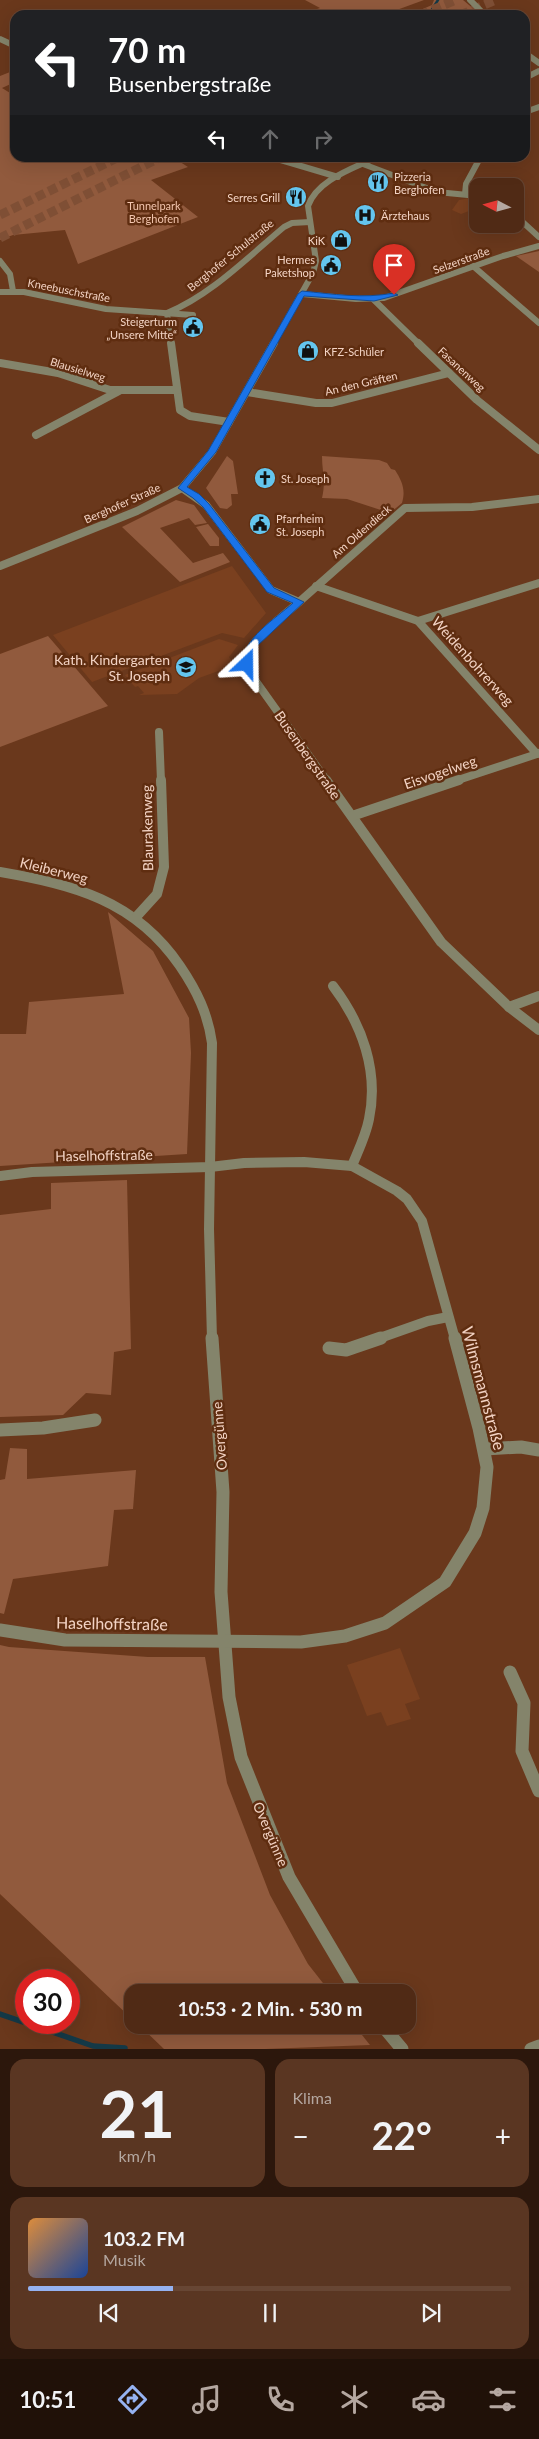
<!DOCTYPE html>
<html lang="de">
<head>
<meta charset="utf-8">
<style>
	:root { --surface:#502a15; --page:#5a3622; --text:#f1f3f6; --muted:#b4a7a0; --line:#674634; --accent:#95b2f1 }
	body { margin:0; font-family:Lato,sans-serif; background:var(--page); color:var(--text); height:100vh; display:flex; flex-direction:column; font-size:19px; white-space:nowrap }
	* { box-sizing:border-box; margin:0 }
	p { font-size:16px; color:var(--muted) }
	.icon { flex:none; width:28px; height:28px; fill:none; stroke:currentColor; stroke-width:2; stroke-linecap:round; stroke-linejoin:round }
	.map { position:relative; height:2049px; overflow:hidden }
	.details { display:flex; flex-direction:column; gap:10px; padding:10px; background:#2c170c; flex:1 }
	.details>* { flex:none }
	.top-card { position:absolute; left:10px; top:10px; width:520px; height:152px; border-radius:15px; box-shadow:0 5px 20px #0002,0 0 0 1px var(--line); background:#202124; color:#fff; overflow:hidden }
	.needle { width:32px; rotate:276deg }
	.buttons { position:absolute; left:469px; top:178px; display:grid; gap:10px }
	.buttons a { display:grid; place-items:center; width:55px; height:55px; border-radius:10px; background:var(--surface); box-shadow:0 5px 20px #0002,0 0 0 1px var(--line); font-size:25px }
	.speed { position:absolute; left:15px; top:1969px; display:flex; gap:10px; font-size:25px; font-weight:700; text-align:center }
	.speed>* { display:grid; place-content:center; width:65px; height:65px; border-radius:50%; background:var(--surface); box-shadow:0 5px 20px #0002,0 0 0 1px var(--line); line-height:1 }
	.speed .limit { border:8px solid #d22; background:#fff; color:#111 }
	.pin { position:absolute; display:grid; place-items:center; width:42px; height:42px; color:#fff; margin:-51px -21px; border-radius:50% 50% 50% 0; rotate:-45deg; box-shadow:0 0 5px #0007 }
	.pin .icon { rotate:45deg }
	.me { position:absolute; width:55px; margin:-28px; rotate:23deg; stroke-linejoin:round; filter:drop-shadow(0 0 4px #0008) }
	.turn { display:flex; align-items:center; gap:18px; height:105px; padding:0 15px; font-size:22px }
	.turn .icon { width:65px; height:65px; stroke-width:2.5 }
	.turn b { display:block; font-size:35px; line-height:42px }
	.lanes { display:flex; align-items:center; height:48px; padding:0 15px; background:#0003; justify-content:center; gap:25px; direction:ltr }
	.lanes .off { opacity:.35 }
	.big { font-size:38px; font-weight:700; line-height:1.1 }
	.details .card { flex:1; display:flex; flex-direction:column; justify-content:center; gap:8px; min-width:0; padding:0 18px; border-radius:15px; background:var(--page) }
	.details .dial { align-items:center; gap:0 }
	.dial b { font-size:65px; line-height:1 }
	.song { display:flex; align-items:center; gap:15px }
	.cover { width:60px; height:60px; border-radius:8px; background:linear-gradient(135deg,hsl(30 70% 55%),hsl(220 70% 35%)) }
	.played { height:5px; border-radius:2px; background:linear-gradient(90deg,var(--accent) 30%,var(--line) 30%) }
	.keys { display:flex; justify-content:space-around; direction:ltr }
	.heat { display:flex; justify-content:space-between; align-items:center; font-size:28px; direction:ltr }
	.details .tiles { flex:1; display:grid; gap:10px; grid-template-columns:1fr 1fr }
	.card:last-child { grid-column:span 2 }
	.trip { position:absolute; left:124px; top:1984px; width:292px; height:50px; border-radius:15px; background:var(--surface); box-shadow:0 5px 20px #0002,0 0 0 1px var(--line); font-weight:700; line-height:50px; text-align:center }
	.menu { display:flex; height:80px; justify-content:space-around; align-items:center; background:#201108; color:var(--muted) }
	.menu .icon { width:35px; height:35px }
	.menu .on { color:var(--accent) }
	.menu b { font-size:22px; color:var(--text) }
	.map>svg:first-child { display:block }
	.built { fill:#7a401f }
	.green { fill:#915a3d }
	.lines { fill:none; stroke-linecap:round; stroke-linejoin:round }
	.stream-far1 { stroke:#143947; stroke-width:2.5 }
	.stream { stroke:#143947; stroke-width:5.5 }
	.trunk-tunnel { stroke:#7f4f35; stroke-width:9; stroke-dasharray:9 4.5; stroke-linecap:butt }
	.minor-far3 { stroke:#84846b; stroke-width:6 }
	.minor-far2 { stroke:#84846b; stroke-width:8 }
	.minor-far1 { stroke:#84846b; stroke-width:10 }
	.minor { stroke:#84846b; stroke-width:13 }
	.tertiary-far1 { stroke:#84846b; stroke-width:6 }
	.tertiary { stroke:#84846b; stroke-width:8 }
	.route { fill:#1a73e8; stroke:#114b97 }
	.labels { text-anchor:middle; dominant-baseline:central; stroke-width:5; stroke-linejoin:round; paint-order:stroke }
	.far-poi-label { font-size:11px; fill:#f3d3c4; stroke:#5f2d10; text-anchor:start }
	.far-park-label { font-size:11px; fill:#f3c6af; stroke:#5f2d10 }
	.far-street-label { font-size:11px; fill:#f3d3c4; stroke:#5f2d10 }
	.poi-label { font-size:14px; fill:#f3d3c4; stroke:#5f2d10; text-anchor:end }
	.street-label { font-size:14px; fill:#f3d3c4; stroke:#5f2d10 }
	.near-street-label { font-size:16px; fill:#f3d3c4; stroke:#5f2d10 }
</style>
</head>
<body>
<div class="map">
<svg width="539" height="2049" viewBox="0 0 539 2049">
	<rect width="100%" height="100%" fill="#6a381c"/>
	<g class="built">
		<path d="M469 198 477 201V208L461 214 452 210 459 200Z"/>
		<path d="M232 566 266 613 244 638 222 633 92 682 53 635Z"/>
		<path d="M219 639 238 645 229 657 235 665 199 678 177 694 139 695 144 693 138 686 135 687 125 675Z"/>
		<path d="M400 1648 420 1699 405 1704 411 1719 387 1726 381 1712 367 1716 347 1665Z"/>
	</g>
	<g class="green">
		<path d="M305 0H424L383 15H300L320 8Z"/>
		<path d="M434 0H463L475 10 450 15H409L432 5Z"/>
		<path d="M15 70V82L2 88 15 96V158H182L177 160 188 167 151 180 198 217 78 264 65 230 13 235 0 240V76Z"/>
		<path d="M539 251V272L516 256Z"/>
		<path d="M227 456 233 461 238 494H231L232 505 227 509 220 508 206 488Z"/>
		<path d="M322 456 379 460 387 463 391 469 395 470C402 481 406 490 402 503L390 513 347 499 322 498C326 482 322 471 322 456Z"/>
		<path d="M176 500 194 505 207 523 195 525 189 518 160 528 193 563 223 553 230 562 180 582 122 527Z"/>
		<path d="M208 524 219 538V546H210L196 527Z"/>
		<path d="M48 636 108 706 0 747V654Z"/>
		<path d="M108 912 153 951 189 1018 191 1053 187 1154 0 1166V1034H26L29 1002 124 994Z"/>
		<path d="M127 1180 131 1349 114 1352 111 1395 86 1393 63 1415 0 1417V1215L51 1209V1183Z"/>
		<path d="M10 1448 27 1449V1479L136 1470 133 1509 114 1510 108 1566 13 1579 4 1614 0 1613V1480L5 1479Z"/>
		<path d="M0 1645 9 1647 148 1657H205L227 1783 270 1895 308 1964 330 1992H132V2019L0 1894Z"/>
		<path d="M139 2025H354L370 2045 265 2049H164Z"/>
	</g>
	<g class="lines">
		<path class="stream-far1" d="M420 15 431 11 438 0"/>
		<path class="stream" d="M0 2014 93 2046 125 2048"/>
		<g class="trunk-tunnel">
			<path d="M420 15 456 0"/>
			<path d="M460 15 496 0"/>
			<path d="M0 215 117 158"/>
			<path d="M0 238 159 158"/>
		</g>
		<g class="minor-far3">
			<path d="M470 0 485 15"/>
			<path d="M525 53 539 63"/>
			<path d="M525 112 539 107"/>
			<path d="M363 164 437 192 478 196"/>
			<path d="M465 194 466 184 480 158"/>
			<path d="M515 215 539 237"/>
			<path d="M0 261 10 274 13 291"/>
			<path d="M473 266 539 323"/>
			<path d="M0 292H24L106 309 193 315"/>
			<path d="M302 294 356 299 384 298 503 256 539 246"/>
			<path d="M373 299 419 344"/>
			<path d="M171 344 167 313C211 295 248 257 284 227L292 223 310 222"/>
		</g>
		<g class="minor-far2">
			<path d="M171 343 180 410 190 416 229 422"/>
			<path d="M418 343 477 400 539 450"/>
			<path d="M0 363 58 373 110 390H177"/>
			<path d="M247 392 316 403H332L449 373"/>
			<path d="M36 435 119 391"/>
			<path d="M182 488 206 505 271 590 299 602C287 613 260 633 252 646 246 654 247 664 250 673L327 781"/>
			<path d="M316 586 418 621 537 754 539 753"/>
			<path d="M299 602 405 508 472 507 539 499"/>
			<path d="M418 621 539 583"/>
			<path d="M159 732 161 781"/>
			<path d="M455 781 537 754"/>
		</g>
		<g class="minor-far1">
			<path d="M326 780 441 942 509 1007 539 1030"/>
			<path d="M352 816 459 780"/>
			<path d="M0 872C74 885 135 900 180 966 197 991 208 1014 212 1043L209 1229 212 1339"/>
			<path d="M137 916 157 894 164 867 161 780"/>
			<path d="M333 986C362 1024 379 1071 369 1119 366 1135 358 1151 352 1166"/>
			<path d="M509 1007 539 996"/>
			<path d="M0 1176 32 1172 210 1167 244 1163 304 1162 352 1166 397 1191 407 1199 422 1221 455 1339"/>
			<path d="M377 1339 428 1321 448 1317"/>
		</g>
		<g class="minor">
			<path d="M212 1338 223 1492 221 1592 229 1697 241 1757 289 1877 357 1992"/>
			<path d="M329 1348 346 1350 381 1338"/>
			<path d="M0 1430 43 1428 95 1420"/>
			<path d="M485 1449 521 1447 539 1450"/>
			<path d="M0 1630 65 1640 301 1642 345 1636 385 1623 445 1582 475 1533 483 1508 487 1467 479 1428 455 1338"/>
			<path d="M510 1672 524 1703 522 1751 539 1791"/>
			<path d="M382 2025 402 2049"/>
			<path d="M531 2049 539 2046"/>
		</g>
		<g class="tertiary-far1">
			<path d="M0 39 15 46"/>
			<path d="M525 78 539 71"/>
			<path d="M274 158 338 177"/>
			<path d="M273 344 313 273 316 261 308 206C317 180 352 169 375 158"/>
		</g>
		<path class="tertiary" d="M0 566 137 511 182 488 212 452 274 343"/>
	</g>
	<path class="route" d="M302 291C333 294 363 299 394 293L398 295 374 301 304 296 216 452 187 487 199 494 209 504 274 588 304 602 256 647 252 655V664L247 666 242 664C243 638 275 619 293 603L267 592 203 507 193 498 178 488 208 451 298 294Z"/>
	<defs>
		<g id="restaurant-disc" transform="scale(1.125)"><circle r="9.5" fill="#64c5ee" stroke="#5f2d10"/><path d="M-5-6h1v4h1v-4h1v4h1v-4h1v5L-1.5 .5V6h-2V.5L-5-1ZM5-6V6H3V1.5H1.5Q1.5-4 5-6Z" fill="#111"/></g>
		<g id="hospital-disc" transform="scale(1.125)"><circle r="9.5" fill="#64c5ee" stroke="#5f2d10"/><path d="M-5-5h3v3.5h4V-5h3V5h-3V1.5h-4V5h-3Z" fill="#111"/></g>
		<g id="shop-disc" transform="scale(1.125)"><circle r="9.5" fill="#64c5ee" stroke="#5f2d10"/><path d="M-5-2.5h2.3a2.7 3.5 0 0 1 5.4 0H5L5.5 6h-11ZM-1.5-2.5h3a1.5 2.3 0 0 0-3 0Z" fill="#111"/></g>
		<g id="civic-disc" transform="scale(1.125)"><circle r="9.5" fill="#64c5ee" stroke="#5f2d10"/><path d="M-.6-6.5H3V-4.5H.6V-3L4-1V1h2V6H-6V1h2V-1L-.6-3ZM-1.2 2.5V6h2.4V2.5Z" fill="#111"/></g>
		<g id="church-disc" transform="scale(1.125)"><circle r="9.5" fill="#64c5ee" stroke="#5f2d10"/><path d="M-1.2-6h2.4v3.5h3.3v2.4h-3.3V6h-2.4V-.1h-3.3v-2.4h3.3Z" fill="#111"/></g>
		<g id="school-disc" transform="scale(1.125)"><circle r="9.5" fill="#64c5ee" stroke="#5f2d10"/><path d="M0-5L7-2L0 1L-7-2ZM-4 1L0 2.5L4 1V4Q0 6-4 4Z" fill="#111"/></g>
	</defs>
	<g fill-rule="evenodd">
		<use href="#restaurant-disc" x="378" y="182"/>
		<use href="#restaurant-disc" x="296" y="197"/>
		<use href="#hospital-disc" x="365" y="215"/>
		<use href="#shop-disc" x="341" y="240"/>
		<use href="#civic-disc" x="331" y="265"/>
		<use href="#civic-disc" x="193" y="327"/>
		<use href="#shop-disc" x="308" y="351"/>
		<use href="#church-disc" x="265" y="478"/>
		<use href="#civic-disc" x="260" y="524"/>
		<use href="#school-disc" x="186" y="667"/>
	</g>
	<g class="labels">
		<g class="far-poi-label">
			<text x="394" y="176">Pizzeria<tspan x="394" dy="13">Berghofen</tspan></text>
			<text x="280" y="197" text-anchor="end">Serres Grill</text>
			<text x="381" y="215">Ärztehaus</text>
			<text x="325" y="240" text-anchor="end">KiK</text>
			<text x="315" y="259" text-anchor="end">Hermes<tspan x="315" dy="13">Paketshop</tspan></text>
			<text x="177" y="321" text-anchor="end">Steigerturm<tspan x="177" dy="13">„Unsere Mitte“</tspan></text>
			<text x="324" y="351">KFZ-Schüler</text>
			<text x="281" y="478">St. Joseph</text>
			<text x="276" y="518">Pfarrheim<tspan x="276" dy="13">St. Joseph</tspan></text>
		</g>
		<g class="far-park-label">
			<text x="154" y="205">Tunnelpark<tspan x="154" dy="13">Berghofen</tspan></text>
		</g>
		<g class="far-street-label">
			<text transform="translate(230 255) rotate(-39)">Berghofer Schulstraße</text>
			<text transform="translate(461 260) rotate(-20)">Selzerstraße</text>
			<text transform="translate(69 290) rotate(11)">Kneebuschstraße</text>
			<text transform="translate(78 369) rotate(17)">Blausielweg</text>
			<text transform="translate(462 369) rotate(43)">Fasanenweg</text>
			<text transform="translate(361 383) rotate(-13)">An den Gräften</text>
			<text transform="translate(122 503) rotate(-24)">Berghofer Straße</text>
			<text transform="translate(361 531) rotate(-41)">Am Oldendieck</text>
		</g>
		<g class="poi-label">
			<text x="170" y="659">Kath. Kindergarten<tspan x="170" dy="16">St. Joseph</tspan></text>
		</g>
		<g class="street-label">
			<text transform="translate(473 661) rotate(48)">Weidenbohrerweg</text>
			<text transform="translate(308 755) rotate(55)">Busenbergstraße</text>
			<text transform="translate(440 772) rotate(-19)">Eisvogelweg</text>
			<text transform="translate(147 828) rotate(-91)">Blaurakenweg</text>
			<text transform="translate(54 870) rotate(14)">Kleiberweg</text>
			<text transform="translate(104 1155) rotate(-1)">Haselhoffstraße</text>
			<text transform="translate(219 1436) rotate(-94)">Overgünne</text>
			<text transform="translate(271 1834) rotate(67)">Overgünne</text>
		</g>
		<g class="near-street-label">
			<text transform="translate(484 1388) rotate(75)">Wilmsmannstraße</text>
			<text transform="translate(112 1623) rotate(1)">Haselhoffstraße</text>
		</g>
	</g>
</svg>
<div class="buttons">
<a><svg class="needle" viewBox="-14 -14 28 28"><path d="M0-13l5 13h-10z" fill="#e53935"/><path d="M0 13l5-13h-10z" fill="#b4a7a0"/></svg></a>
</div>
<div class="speed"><div class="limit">30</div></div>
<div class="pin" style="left:394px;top:295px;background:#d93025"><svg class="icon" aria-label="arrive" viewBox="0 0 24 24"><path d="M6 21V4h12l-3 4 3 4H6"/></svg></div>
<svg class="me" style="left:247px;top:664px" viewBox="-20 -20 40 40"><path d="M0-17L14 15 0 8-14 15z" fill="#1a73e8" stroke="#fff" stroke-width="4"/></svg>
<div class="trip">10:53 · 2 Min. · 530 m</div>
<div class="top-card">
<div class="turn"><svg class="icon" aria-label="left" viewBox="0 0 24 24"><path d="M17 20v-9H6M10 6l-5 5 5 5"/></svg><div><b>70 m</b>Busenbergstraße</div></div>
<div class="lanes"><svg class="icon" aria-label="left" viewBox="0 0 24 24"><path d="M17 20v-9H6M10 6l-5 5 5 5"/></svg><svg class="icon off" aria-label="ahead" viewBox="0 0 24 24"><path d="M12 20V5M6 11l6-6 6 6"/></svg><svg class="icon off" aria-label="right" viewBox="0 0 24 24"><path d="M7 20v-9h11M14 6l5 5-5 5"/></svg></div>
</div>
</div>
<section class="details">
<div class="tiles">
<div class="card dial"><b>21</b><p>km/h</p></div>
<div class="card"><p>Klima</p>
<div class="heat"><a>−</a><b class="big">22°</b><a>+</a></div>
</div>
<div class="card">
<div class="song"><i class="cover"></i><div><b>103.2 FM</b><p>Musik</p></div></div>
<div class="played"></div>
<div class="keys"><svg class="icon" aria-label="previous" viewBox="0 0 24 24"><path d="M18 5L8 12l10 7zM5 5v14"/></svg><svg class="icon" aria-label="pause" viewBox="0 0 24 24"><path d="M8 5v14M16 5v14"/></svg><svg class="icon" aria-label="next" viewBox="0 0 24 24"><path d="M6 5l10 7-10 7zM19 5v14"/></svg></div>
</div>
</div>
</section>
<nav class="menu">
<b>10:51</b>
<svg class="icon on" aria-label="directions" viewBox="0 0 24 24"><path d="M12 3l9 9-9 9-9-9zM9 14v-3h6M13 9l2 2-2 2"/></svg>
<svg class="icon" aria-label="music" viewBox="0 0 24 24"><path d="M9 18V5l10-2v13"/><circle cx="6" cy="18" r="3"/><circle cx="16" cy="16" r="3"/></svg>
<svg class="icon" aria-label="phone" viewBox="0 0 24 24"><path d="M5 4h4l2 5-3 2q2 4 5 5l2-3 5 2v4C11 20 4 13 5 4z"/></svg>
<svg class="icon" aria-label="climate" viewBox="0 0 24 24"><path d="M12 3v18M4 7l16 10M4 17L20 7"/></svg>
<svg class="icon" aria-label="car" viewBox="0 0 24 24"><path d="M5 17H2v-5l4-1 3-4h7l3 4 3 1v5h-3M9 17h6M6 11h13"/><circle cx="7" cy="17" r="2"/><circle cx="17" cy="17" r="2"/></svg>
<svg class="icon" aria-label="filters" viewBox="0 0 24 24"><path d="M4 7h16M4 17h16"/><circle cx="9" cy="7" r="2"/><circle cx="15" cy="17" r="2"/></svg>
</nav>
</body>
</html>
